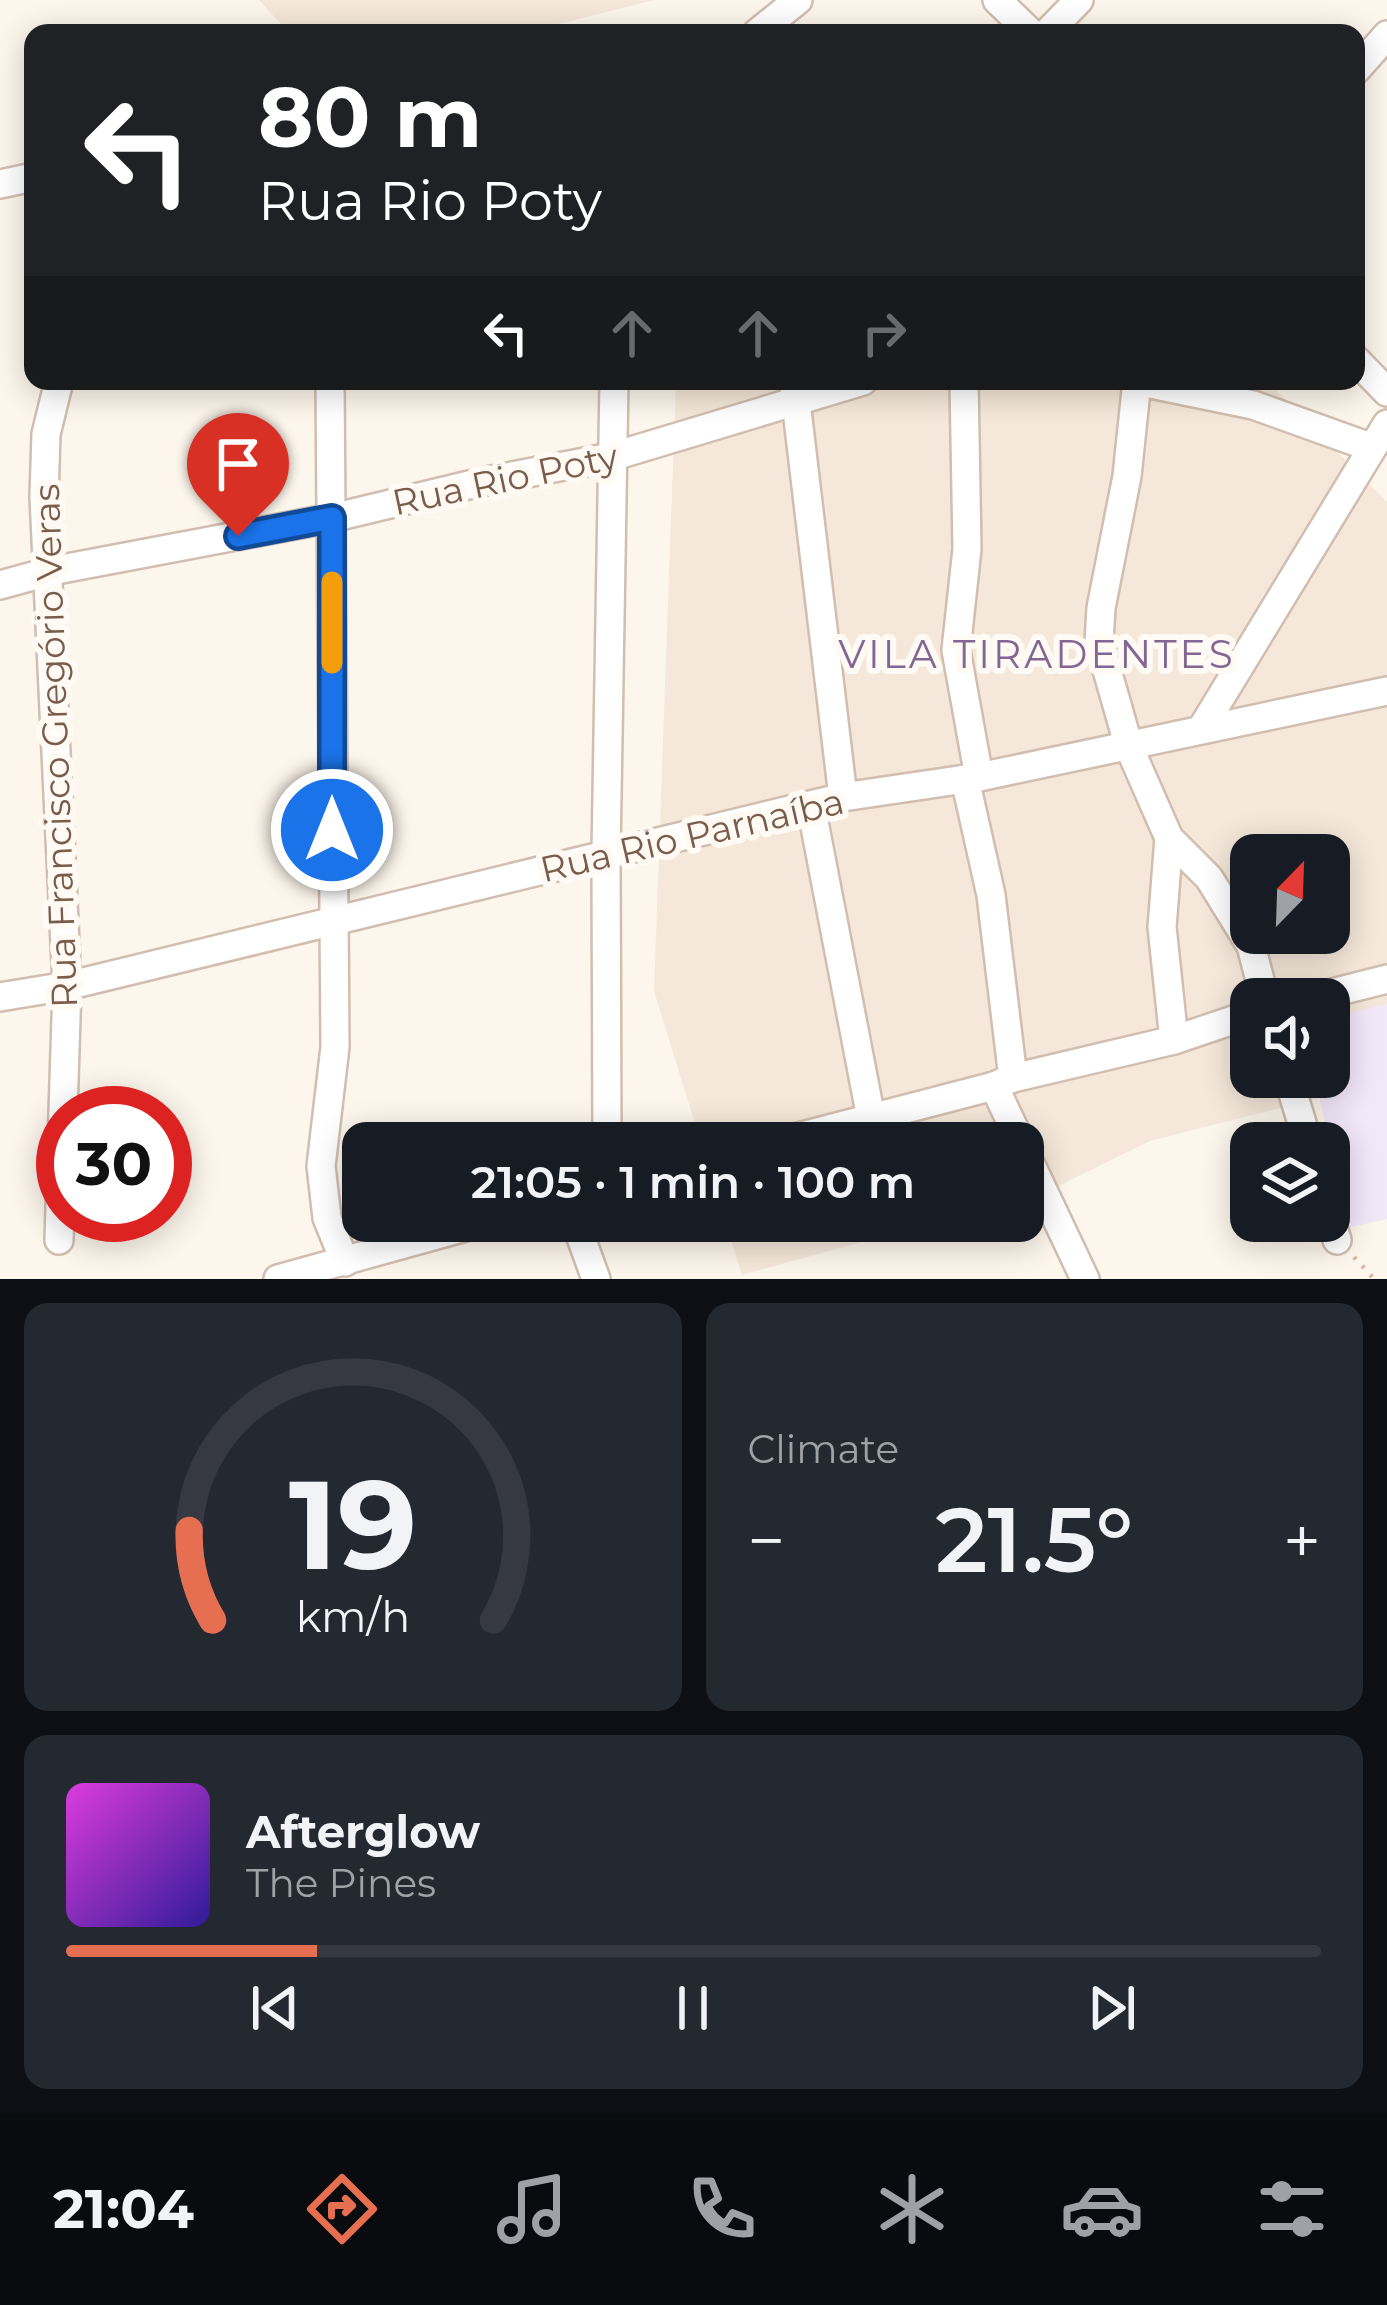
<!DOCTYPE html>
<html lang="en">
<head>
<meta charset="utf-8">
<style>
	:root { --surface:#171b24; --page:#242831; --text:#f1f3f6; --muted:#9ea1a6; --line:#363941; --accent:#e76f51 }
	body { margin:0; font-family:Montserrat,sans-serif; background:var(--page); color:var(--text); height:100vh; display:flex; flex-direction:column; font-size:45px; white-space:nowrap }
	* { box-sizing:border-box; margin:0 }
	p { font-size:39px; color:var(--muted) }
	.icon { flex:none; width:66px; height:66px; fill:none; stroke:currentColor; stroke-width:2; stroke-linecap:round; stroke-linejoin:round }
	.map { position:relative; height:1279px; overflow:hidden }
	.side { display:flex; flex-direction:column; gap:24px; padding:24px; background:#0d0f14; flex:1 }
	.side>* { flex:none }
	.hud { position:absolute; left:24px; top:24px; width:1341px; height:366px; border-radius:24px; box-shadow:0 6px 30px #0003; background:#202124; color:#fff; overflow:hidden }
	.needle { width:78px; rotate:23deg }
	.tools { position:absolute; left:1230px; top:834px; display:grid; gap:24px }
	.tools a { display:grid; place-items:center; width:120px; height:120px; border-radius:24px; background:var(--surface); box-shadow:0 6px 30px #0003; font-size:60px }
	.speed { position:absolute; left:36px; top:1086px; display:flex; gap:24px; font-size:60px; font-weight:700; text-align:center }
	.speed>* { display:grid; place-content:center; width:156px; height:156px; border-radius:50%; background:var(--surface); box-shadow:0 6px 30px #0003; line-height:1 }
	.speed .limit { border:18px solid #d22; background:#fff; color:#111 }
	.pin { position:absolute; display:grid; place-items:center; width:102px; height:102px; color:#fff; margin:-123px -51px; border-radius:50% 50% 50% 0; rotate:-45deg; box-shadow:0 0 12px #0007 }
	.pin .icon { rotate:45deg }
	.me { position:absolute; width:132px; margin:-66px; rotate:0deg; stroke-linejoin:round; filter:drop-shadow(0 0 9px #0008) }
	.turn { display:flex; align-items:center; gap:42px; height:252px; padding:0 36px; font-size:54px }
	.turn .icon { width:156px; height:156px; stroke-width:2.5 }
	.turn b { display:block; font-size:84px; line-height:102px }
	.lanes { display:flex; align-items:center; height:114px; padding:0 36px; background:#0003; justify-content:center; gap:60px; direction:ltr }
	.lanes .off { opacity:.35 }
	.big { font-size:90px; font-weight:600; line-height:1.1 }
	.side .card { flex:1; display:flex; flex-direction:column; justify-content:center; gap:18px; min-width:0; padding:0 42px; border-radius:24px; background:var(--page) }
	.side .dial { align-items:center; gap:0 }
	.dial svg { height:312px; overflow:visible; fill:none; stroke:var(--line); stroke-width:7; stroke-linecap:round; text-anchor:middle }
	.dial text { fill:var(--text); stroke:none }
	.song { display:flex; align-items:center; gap:36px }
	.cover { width:144px; height:144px; border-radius:18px; background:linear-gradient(135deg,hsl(300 70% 55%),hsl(250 70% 35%)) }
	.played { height:12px; border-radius:6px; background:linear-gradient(90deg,var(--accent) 20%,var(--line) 20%) }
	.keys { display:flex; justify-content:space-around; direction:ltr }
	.heat { display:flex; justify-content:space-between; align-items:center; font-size:66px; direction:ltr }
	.side .tiles { flex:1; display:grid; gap:24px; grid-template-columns:1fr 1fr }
	.card:last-child { grid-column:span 2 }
	.trip { position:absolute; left:342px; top:1122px; width:702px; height:120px; border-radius:24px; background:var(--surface); box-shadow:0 6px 30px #0003; font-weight:600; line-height:120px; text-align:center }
	.dock { display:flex; height:192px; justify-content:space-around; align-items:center; background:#090b0e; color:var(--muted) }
	.dock .icon { width:84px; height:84px }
	.dock .selected { color:var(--accent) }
	.dock b { font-size:54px; color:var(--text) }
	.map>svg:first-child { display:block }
	.residential { fill:#f5e8da; fill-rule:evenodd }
	.education { fill:#f3e8fa }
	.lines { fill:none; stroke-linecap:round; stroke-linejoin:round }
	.street-casing { stroke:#d1beb0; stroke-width:32 }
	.path { stroke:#d9b8a5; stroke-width:4.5; stroke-dasharray:3 9; stroke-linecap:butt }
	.street { stroke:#fff; stroke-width:27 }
	.route-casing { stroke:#114b97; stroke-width:30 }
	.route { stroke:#1a73e8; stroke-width:21 }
	.slow { stroke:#f59e0b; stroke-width:21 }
	.labels { text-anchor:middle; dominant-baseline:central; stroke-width:12; stroke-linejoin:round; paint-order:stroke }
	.street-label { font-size:36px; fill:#7a5c4d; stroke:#fffaf3 }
	.neighbourhood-label { font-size:39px; letter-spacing:3px; fill:#846695; stroke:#fffaf3 }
</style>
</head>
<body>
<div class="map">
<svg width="1387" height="1279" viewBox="0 0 1387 1279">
	<rect width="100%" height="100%" fill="#fdf6ec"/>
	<g class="residential">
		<path d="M259 0H654L523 33H289Z"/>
		<path d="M676 381H1267L1387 502V1081L1150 1141 1052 1189 1023 1197V1143H701L654 991ZM1251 855H1329V933H1251ZM1251 999H1329V1077H1251Z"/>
		<path d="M725 1221H937L742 1275Z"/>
	</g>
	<path class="education" d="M1387 1004V1219L1351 1227 1314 1077H1329V1018Z"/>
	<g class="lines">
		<g class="street-casing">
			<g id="street">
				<path d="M997 0 1031 33"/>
				<path d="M757 33 798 0"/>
				<path d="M1047 33 1079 0"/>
				<path d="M1356 70 1387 35"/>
				<path d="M0 184 33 177"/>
				<path d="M1356 360 1387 392"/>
				<path d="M59 381 46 434 44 497 67 986 63 1113"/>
				<path d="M330 381 335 1047 321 1166 327 1218 345 1262"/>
				<path d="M964 381 967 549 956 650 979 777"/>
				<path d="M1136 381 1253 405 1370 447"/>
				<path d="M1137 381 1127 476 1101 608 1099 642 1129 747 1169 838 1209 878 1251 946 1265 999"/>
				<path d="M794 385 843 797"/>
				<path d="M0 585 51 571 332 518 481 482 611 457 863 381"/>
				<path d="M1202 728 1387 424"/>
				<path d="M965 779 991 895 1013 1078"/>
				<path d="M811 806 871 1118"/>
				<path d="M1169 838 1162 927 1174 1040"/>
				<path d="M0 997 67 986 843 797 979 777 1387 691"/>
				<path d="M1308 999 1387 979"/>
				<path d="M1288 1077 1308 1143"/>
				<path d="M994 1086 1021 1143"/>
				<path d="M607 1143 606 855 614 381"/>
				<path d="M775 1143 994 1086 1013 1078 1174 1040 1251 1014"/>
				<path d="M1023 1148 1085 1279"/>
				<path d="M1329 1213 1337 1240"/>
				<path d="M575 1221 596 1279"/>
				<path d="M59 1240 63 1114"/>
				<path d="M278 1279 487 1221"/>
			</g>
		</g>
		<path class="path" d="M1354 1257 1374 1279"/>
		<use href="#street" class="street"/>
	</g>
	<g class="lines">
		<g class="route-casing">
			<path id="route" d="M238 536 332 518V830"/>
		</g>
		<use href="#route" class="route"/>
		<path class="slow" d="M332 582V663"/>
	</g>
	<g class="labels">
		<g class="street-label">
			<text transform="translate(505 479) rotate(-12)">Rua Rio Poty</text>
			<text transform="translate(55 746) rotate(-92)">Rua Francisco Gregório Veras</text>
			<text transform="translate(692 835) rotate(-13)">Rua Rio Parnaíba</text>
		</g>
		<g class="neighbourhood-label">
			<text x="1037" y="654">VILA TIRADENTES</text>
		</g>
	</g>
</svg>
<div class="tools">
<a><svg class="needle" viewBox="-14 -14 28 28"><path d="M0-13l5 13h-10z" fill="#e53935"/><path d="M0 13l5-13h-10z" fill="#9ea1a6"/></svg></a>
<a><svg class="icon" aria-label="sound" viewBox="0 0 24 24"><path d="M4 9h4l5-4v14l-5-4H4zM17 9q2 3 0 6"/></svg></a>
<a><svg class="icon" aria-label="layers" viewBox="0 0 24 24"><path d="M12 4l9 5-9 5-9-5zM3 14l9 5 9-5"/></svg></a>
</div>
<div class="speed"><div class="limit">30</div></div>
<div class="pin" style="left:238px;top:536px;background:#d93025"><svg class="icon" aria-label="arrive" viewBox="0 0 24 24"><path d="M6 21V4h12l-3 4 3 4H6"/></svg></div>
<svg class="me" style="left:332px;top:830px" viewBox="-20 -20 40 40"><circle r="17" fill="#1a73e8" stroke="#fff" stroke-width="3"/><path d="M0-11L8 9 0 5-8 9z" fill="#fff"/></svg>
<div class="trip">21:05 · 1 min · 100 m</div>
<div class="hud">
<div class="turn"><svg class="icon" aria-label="left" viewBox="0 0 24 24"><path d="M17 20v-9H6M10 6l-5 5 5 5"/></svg><div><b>80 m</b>Rua Rio Poty</div></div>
<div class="lanes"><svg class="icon" aria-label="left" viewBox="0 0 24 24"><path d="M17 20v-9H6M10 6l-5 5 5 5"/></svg><svg class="icon off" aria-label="ahead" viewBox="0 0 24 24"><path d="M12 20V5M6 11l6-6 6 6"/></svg><svg class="icon off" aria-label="ahead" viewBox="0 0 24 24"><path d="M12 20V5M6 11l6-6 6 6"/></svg><svg class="icon off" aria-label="right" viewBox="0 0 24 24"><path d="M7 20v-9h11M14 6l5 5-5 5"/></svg></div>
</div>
</div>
<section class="side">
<div class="tiles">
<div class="card dial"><svg viewBox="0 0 100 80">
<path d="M14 69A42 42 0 1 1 86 69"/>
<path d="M14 69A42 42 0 0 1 8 46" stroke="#e76f51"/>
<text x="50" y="56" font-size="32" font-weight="700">19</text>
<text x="50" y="72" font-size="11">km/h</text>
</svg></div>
<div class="card"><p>Climate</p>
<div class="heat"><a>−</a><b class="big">21.5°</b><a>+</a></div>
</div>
<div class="card">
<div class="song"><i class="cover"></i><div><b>Afterglow</b><p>The Pines</p></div></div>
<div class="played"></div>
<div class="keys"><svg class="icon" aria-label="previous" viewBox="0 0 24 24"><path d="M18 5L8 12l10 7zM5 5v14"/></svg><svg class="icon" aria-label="pause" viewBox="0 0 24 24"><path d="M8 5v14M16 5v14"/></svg><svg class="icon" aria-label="next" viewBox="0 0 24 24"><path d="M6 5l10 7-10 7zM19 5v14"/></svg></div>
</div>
</div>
</section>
<nav class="dock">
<b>21:04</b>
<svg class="icon selected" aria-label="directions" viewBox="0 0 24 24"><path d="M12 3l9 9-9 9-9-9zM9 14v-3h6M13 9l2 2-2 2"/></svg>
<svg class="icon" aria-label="music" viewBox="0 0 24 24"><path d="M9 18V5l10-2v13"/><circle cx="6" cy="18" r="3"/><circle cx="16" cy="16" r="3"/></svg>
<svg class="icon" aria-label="phone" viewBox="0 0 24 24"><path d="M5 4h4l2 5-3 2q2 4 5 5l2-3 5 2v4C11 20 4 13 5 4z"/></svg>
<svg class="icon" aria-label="climate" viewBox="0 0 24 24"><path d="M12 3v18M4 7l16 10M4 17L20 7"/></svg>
<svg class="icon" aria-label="car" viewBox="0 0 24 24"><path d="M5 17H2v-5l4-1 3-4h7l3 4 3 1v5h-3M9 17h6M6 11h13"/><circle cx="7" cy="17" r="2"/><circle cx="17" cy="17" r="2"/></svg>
<svg class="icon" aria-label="filters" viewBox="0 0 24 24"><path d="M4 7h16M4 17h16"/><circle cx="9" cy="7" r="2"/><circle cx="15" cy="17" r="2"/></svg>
</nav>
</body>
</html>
